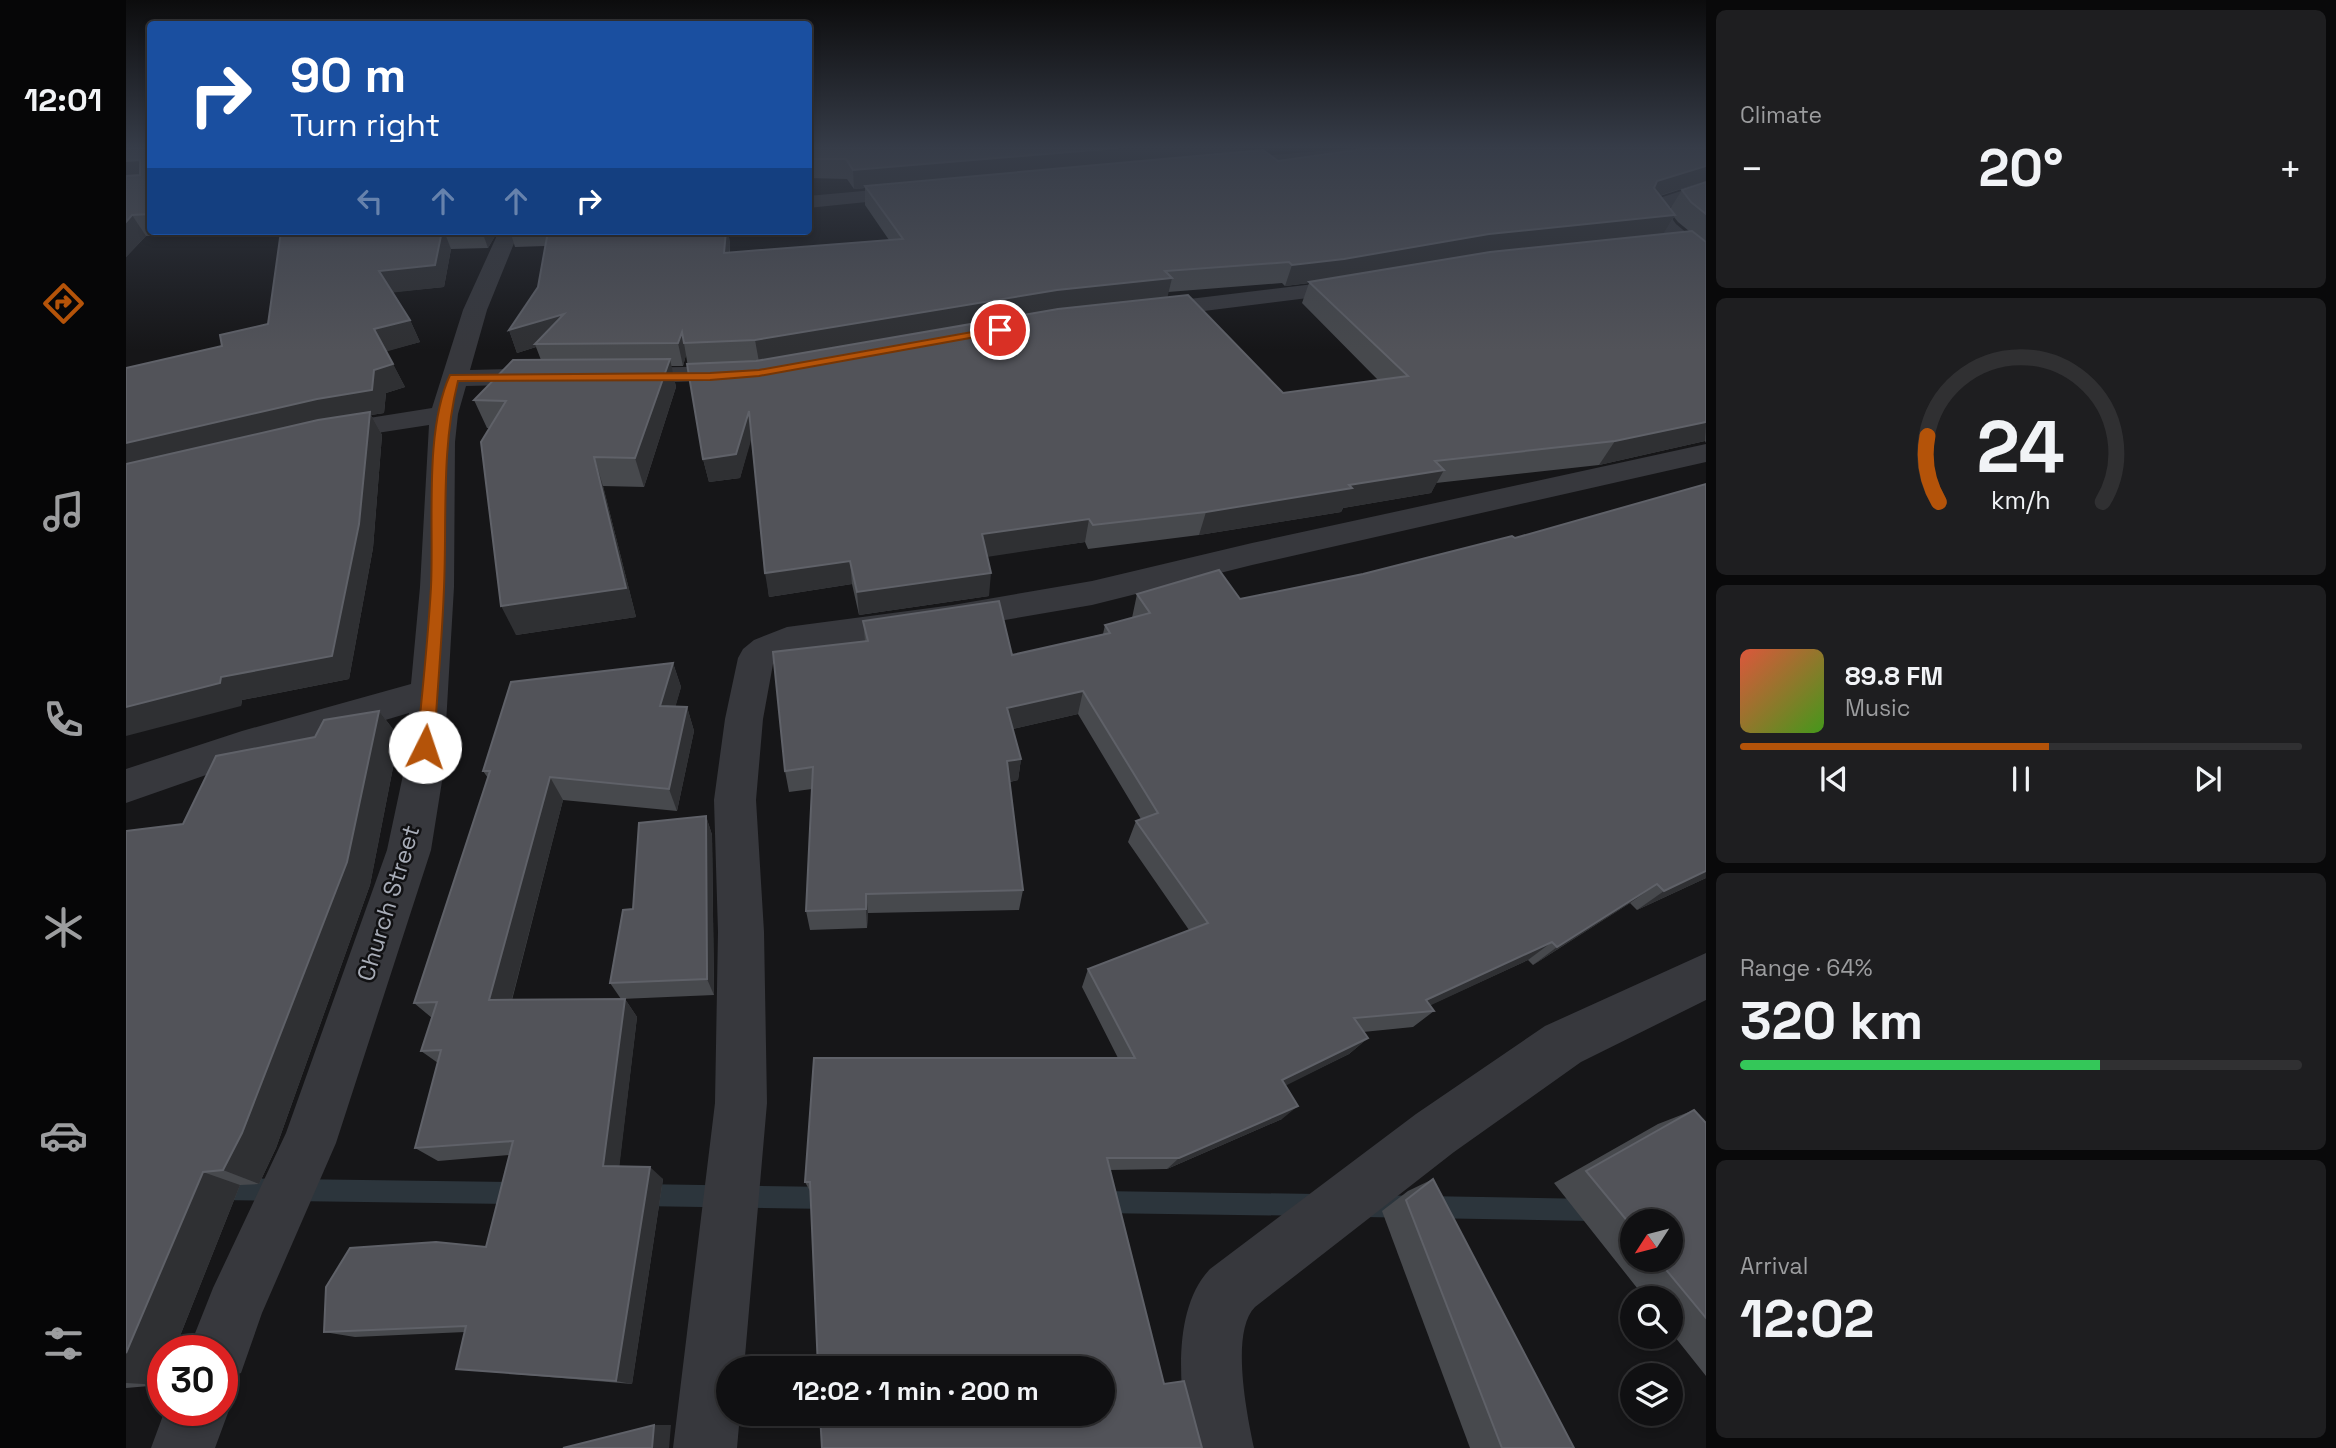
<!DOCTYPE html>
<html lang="en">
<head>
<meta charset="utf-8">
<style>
	:root { --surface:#101012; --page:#1e1e20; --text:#f1f3f6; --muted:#9c9d9f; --line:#303032; --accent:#b45309 }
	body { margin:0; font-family:"Space Grotesk",sans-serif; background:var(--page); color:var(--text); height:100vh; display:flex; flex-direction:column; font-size:26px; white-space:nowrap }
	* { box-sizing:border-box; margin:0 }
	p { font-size:23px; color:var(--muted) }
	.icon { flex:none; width:38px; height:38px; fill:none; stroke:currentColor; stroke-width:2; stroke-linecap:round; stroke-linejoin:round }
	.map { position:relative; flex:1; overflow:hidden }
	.sheet { display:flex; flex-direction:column; gap:10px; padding:10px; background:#09090a; width:630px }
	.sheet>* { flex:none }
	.guide { position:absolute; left:21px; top:21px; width:665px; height:214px; border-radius:7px; box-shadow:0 4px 10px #0003,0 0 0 2px var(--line); background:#1a4fa0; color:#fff; overflow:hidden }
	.needle { width:46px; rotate:234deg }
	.buttons { position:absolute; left:1494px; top:1209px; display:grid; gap:14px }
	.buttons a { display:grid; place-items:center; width:63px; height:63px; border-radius:50%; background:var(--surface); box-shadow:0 4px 10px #0003,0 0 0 2px var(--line); font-size:35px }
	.speed { position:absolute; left:21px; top:1335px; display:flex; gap:14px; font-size:35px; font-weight:700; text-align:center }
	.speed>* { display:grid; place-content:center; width:91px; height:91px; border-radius:50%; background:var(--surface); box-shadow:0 4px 10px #0003,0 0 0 2px var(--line); line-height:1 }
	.speed .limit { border:10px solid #d22; background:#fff; color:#111 }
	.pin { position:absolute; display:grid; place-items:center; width:60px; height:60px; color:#fff; margin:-30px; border:4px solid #fff; border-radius:50%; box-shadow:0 2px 7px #0007 }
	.me { position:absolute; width:77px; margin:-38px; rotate:4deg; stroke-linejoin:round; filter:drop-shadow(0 0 5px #0008) }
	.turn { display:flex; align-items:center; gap:24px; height:147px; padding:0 28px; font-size:32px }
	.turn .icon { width:91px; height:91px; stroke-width:2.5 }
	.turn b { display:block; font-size:49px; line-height:60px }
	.lanes { display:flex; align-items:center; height:66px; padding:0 28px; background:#0003; justify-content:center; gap:35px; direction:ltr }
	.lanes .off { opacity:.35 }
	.big { font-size:52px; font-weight:800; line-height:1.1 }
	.sheet .widget { flex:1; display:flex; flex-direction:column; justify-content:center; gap:10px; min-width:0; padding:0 24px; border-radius:10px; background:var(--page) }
	.sheet .dial { align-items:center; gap:0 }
	.dial svg { height:182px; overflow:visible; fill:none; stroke:var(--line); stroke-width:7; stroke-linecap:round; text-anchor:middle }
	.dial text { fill:var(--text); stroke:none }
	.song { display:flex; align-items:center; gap:21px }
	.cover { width:84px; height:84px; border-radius:10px; background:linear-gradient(135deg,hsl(10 70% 55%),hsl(100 70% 35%)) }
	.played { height:7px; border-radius:4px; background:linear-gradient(90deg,var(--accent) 55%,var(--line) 55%) }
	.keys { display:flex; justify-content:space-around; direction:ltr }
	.heat { display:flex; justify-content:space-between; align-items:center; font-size:38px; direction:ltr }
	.charge { height:10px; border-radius:5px; background:linear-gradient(90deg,#34c759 64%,var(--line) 0) }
	.trip { position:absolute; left:590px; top:1356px; width:399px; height:70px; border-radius:35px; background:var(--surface); box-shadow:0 4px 10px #0003,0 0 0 2px var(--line); font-weight:800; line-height:70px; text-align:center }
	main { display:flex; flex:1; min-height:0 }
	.dock { display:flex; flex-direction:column; width:126px; justify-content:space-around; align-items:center; background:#060607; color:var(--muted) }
	.dock .icon { width:49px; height:49px }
	.dock .active { color:var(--accent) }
	.dock b { font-size:32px; color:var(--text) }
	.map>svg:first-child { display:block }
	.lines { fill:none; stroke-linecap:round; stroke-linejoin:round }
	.stream { fill:#2c353c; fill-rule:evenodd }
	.minor { fill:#37383d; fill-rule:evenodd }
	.wall { fill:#47494d; fill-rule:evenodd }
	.shaded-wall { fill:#2f3033 }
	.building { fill:#525359; stroke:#5f6168; stroke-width:2 }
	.route { fill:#b45309; stroke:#753606; stroke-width:2 }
	.labels { text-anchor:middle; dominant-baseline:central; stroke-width:5; stroke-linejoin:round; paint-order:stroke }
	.street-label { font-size:24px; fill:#a8adb8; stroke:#111113 }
</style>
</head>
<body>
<main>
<nav class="dock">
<b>12:01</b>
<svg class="icon active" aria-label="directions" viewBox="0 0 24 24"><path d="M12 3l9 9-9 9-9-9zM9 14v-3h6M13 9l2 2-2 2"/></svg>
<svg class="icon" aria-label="music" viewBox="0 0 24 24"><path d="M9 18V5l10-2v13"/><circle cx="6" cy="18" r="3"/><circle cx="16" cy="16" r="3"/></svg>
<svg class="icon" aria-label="phone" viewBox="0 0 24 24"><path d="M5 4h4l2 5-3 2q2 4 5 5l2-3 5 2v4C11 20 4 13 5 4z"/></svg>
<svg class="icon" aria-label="climate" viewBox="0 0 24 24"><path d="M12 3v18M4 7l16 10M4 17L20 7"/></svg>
<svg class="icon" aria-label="car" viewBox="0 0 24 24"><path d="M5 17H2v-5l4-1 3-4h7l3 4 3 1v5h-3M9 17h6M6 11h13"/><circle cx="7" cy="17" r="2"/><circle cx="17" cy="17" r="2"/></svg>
<svg class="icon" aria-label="filters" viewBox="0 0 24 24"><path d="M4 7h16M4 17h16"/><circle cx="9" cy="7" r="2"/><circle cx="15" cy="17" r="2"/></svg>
</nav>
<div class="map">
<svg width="1580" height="1448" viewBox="0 0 1580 1448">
	<rect width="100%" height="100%" fill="#161618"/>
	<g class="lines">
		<g class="stream">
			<path d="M93 1178 393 1182 401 1185 404 1193 401 1201 393 1204 93 1200 85 1197 82 1189 85 1181Z"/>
			<path d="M513 1184 704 1187 712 1190 715 1198 712 1206 704 1209 513 1206 505 1203 502 1195 505 1187Z"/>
			<path d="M972 1191 1191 1194 1199 1197 1202 1205 1199 1213 1191 1216 972 1213 964 1210 961 1202 964 1194Z"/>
			<path d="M1238 1195 1467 1199 1475 1202 1478 1210 1475 1218 1467 1221 1238 1217 1230 1214 1227 1206 1230 1198Z"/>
		</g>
		<g class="minor">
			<path d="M1230 148 1237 149 1240 153 1237 157 1099 169 1090 164 1099 159Z"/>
			<path d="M1580 183V195L1539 209 1550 224 1580 249V267C1558 261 1527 226 1518 206L1521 202Z"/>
			<path d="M792 186 799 188 802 192 799 196 682 208V196Z"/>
			<path d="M373 231H393L361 310 344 370 425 368 434 370 438 376 434 382 425 384 340 386 332 414 329 442 328 587 317 775 305 850 210 1143 136 1313 115 1373 96 1380V1351H62L87 1288 160 1133 261 850 277 775 283 713 120 761 0 803V769L116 731 285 684 294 587 303 425 199 441 189 439 185 433 189 427 199 425 306 408 337 310Z"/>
			<path d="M1230 279 1238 281 1241 286 1238 291 1022 318 1014 316 1010 311 1014 306 1022 304Z"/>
			<path d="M617 366 626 369 630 374 626 379 495 384 486 382 482 376 486 370 495 368Z"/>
			<path d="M1580 444V462L1126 565 966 605 827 629 667 652 647 664 637 719 630 800 638 932 641 1103 618 1368H602V1414H614L611 1448H547L589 1103 592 932 588 800 599 719 612 658 617 649 628 640 661 627 827 605 966 581 1126 543Z"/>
			<path d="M1580 953V1000L1455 1062 1328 1152 1129 1307C1104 1332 1121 1415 1128 1448H1064C1054 1396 1044 1311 1084 1269L1290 1114 1419 1026Z"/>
			<path d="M96 1395 103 1410 89 1448H25L39 1410H96Z"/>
		</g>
	</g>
	<g class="wall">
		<path d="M0 148H24V231H113L20 236 0 257Z"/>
		<path d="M682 148H1116L1115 152 1152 161 1580 148V181L1534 196 1544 209 1556 190 1580 182V443L1579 441 1473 465 1310 483 1305 493 1217 508 1215 512 1073 535 962 549 959 542 861 556 863 596 733 615 726 584 643 597 625 438 614 478 583 482 577 459 560 355 557 366H545L550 387 518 487 477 486 510 617 390 635 364 428H361L348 400 415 360 410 347 391 353 383 330 412 287 419 246 389 247 384 231H602L604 244V253L763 240 739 205V188L728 189 721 179 682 178ZM1548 217 1552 222 1563 231 1537 234ZM1156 283 1159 286 1183 283 1176 303 1252 380 1157 393 1041 297 1042 292Z"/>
		<path d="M155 231H372L362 248 325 249 318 287 267 292 284 320 294 342 260 351 279 387 260 393 258 413 245 415 256 435 247 548 223 679 116 700 115 706 96 346 142 324Z"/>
		<path d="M1389 538 1580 878 1511 910 1504 903 1407 965 1402 960 1304 1005 1308 1011 1287 1027 1237 1032 1242 1038 1223 1054 1159 1085 1156 1119 1041 1169 984 1170 1038 1384 1076 1448 685 1193 679 1182 992 1058 956 987 962 969 1063 930 1002 842 1010 821 1015 819 952 714 887 729 895 759 892 780 884 782 897 890 893 910 742 913 741 928 684 930 680 911 686 789 663 792 659 771 739 641 737 621 886 655 977 634 979 625 1006 618 1011 594 1114 599 1237 574Z"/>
		<path d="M547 663 555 687 549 707H561L568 731 551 811 437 800 386 1000 499 999 511 1017 493 1166 537 1179 506 1384 330 1369 339 1332 229 1337 198 1332 360 1247 383 1155 312 1161 289 1148 312 1063 295 1051 306 1018 288 1003 362 778 357 771Z"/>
		<path d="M253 711 273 737 244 885 150 1148 133 1184 114 1185 48 1351H37L35 1385 0 1388V831L57 824Z"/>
		<path d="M580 816 586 835 588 995 495 999 484 983 507 909Z"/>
		<path d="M1568 1110 1580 1123V1376L1545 1332V1298H1519L1428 1183 1532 1124ZM1507 1222 1545 1260H1507Z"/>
		<path d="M1307 1179 1448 1448H1344L1256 1211 1282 1191Z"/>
	</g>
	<g class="shaded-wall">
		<path d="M992 148H1116L1114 156 739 186V188L728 189 727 170Z"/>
		<path d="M14 160 24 177 0 181V161Z"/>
		<path d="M1580 166V181L1519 200 1531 181Z"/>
		<path d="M6 215 20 236 0 257V222Z"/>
		<path d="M1549 215 1536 236 1183 282V283L1159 286 1166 265 1363 234Z"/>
		<path d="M316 231H318L325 249 318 287 263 293 253 271Z"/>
		<path d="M356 231H372L362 248Z"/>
		<path d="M600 231H602L604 244 602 274 598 253Z"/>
		<path d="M1046 278 1041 299 633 362 629 340 931 290Z"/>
		<path d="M438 314 409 344 410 347 391 353 383 330Z"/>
		<path d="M284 320 294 342 259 352 248 329Z"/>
		<path d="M556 332 560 355 557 366 552 343Z"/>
		<path d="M544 359 550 387 518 487 509 458Z"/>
		<path d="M267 364 279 387 260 393 258 413 245 415 256 435 247 548 223 679 116 700 115 706 0 736V443Z"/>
		<path d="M623 411 627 434 614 478 583 482 577 459Z"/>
		<path d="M1580 422 1579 441 1473 465 1489 441Z"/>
		<path d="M468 457 477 486 510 617 390 635 375 606Z"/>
		<path d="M1318 470 1305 493 1217 508 1215 512 1073 535 1080 512 1223 485Z"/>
		<path d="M963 519 959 542 854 558 856 534Z"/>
		<path d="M724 561 726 584 643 597 639 573Z"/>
		<path d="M865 573 863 596 733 615 731 592Z"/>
		<path d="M547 663 555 687 543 730 534 706Z"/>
		<path d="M957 691 952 714 878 731 881 708Z"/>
		<path d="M561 707 568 731 551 811 543 789Z"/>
		<path d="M253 711 273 737 244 885 150 1148 133 1184 97 1170Z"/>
		<path d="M895 759 892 780 878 783 881 761Z"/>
		<path d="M424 777 437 800 381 1018 363 1000Z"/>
		<path d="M580 816 586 835 588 995 581 979Z"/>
		<path d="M1580 871V878L1511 910 1538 891Z"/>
		<path d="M1531 884 1504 903 1407 965 1431 947Z"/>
		<path d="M740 894 742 913 741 928 740 909Z"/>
		<path d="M1426 942 1402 960 1288 1013 1300 1000Z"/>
		<path d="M499 999 511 1017 492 1178 477 1166Z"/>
		<path d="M1242 1038 1223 1054 1141 1095 1156 1080Z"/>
		<path d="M1172 1106 1156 1119 1041 1169 1053 1158Z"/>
		<path d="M524 1167 537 1179 506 1384 490 1381Z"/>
		<path d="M77 1172 114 1185 48 1351H37V1379L35 1385 0 1383V1353Z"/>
		<path d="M528 1425H545L543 1448H526Z"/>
	</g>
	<g class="building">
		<path d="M0 148H24V214L6 215 0 222V176L14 175V160L0 161Z"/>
		<path d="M682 148H992L727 170 720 159H682Z"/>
		<path d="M1245 148H1580V166L1531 181 1528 188 1549 215 1363 234 1218 259 1166 265 1163 262 1039 271 1046 278 931 290 629 340 558 343 556 332 552 343 409 344 438 314 383 330 412 287 422 231H600L598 253 777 239 739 186 1137 150 1152 161Z"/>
		<path d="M1580 182V214L1565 202 1556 190Z"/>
		<path d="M155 231H316L309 265 253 271 284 320 248 329 267 364 248 370 246 390 191 399 0 443V368L96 346 94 335 142 324Z"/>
		<path d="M1566 231 1580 242V422L1489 441 1309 461 1318 470 1223 485 1226 488 1080 512 967 525 963 519 856 534 865 573 731 592 724 561 639 573 623 411 610 454 577 459 561 364 630 361 932 309 1062 295 1157 393 1282 376 1183 282 1364 252Z"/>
		<path d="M544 359 509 458 468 457 500 588 375 606 355 442 380 401 348 400 387 360Z"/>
		<path d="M244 412 233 524 206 656 95 677 94 683 0 707V464L192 420Z"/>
		<path d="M1580 484V871L1538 891 1531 884 1431 947 1426 942 1300 1000 1308 1011 1228 1018 1242 1038 1156 1080 1172 1106 1053 1158H981L1038 1384 1058 1381 1076 1448H696L694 1414H976V1368H692L684 1182H679L688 1058H1009L962 969 1082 923 1010 821 1032 813 957 691 881 708 895 759 881 761 897 890 740 894V909L680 911 687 767 659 771 647 652 742 641 737 621 873 601 886 655 984 633 979 625 1024 613 1011 594 1093 570 1114 599 1237 574 1386 536 1389 538Z"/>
		<path d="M547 663 534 706 561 707 543 789 424 777 363 1000 499 999 477 1166 524 1167 490 1381 330 1369 340 1326 198 1332 200 1287 224 1248 310 1242 360 1247 387 1141 289 1148 315 1050 295 1051 311 1002 288 1003 364 771H357L385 682Z"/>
		<path d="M253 711 221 862 116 1133 97 1170 77 1172 0 1353V831L57 824 90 756 189 737 198 720Z"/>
		<path d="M580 816 581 979 484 983 497 910 507 909 513 823Z"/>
		<path d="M1568 1110 1580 1123V1318L1532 1260H1545V1222H1507V1228L1460 1171Z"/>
		<path d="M1307 1179 1448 1448H1376L1280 1200Z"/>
		<path d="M528 1425 526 1448H437Z"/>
	</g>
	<linearGradient id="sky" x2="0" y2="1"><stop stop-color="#0c0c0d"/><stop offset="0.42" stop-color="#363c48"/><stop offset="1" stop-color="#363c48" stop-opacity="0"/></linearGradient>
	<rect width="1580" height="350" fill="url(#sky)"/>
	<path class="route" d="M874 327 879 330 877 332 633 376 584 380 332 381C315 449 321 518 318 588 316 641 311 694 308 747L305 752H294L291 747C296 694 302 641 305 587 308 525 298 431 324 375L584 373 633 370Z"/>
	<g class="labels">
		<g class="street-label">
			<text transform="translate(262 903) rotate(-73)">Church Street</text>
		</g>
	</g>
</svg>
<div class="buttons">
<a><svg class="needle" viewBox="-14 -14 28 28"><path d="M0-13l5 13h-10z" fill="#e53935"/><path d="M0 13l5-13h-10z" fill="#9c9d9f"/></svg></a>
<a><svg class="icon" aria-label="search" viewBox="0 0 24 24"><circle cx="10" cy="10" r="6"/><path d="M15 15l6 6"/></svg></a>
<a><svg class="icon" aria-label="layers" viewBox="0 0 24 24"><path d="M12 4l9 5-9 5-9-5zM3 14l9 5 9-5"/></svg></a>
</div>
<div class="speed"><div class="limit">30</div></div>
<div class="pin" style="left:874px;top:330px;background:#d93025"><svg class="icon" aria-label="arrive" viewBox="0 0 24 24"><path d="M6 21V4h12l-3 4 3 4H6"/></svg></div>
<svg class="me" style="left:299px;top:747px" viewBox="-20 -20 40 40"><circle r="19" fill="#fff"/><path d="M0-13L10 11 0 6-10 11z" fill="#b45309"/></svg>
<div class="trip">12:02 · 1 min · 200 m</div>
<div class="guide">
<div class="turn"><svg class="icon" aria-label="right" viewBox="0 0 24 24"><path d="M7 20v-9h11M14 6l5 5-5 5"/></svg><div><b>90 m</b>Turn right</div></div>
<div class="lanes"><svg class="icon off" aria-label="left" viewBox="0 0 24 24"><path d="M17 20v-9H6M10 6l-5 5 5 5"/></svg><svg class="icon off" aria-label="ahead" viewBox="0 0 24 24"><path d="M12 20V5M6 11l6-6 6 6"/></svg><svg class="icon off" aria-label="ahead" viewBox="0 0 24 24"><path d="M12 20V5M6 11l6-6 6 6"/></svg><svg class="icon" aria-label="right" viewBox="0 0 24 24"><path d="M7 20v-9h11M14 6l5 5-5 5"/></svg></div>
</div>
</div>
<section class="sheet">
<div class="widget"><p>Climate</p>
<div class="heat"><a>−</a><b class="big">20°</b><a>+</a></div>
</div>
<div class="widget dial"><svg viewBox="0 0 100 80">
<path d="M14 69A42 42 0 1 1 86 69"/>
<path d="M14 69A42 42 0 0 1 9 40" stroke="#b45309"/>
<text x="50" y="56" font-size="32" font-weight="700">24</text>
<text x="50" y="72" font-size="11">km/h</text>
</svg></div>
<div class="widget">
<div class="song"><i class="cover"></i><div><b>89.8 FM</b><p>Music</p></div></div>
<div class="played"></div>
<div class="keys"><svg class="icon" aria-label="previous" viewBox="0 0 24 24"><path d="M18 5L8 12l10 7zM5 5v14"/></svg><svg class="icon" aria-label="pause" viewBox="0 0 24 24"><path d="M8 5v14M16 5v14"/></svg><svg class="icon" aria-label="next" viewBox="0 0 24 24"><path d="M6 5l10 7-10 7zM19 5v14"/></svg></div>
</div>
<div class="widget"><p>Range · 64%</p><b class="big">320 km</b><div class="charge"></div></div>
<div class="widget"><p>Arrival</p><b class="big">12:02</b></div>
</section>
</main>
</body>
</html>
